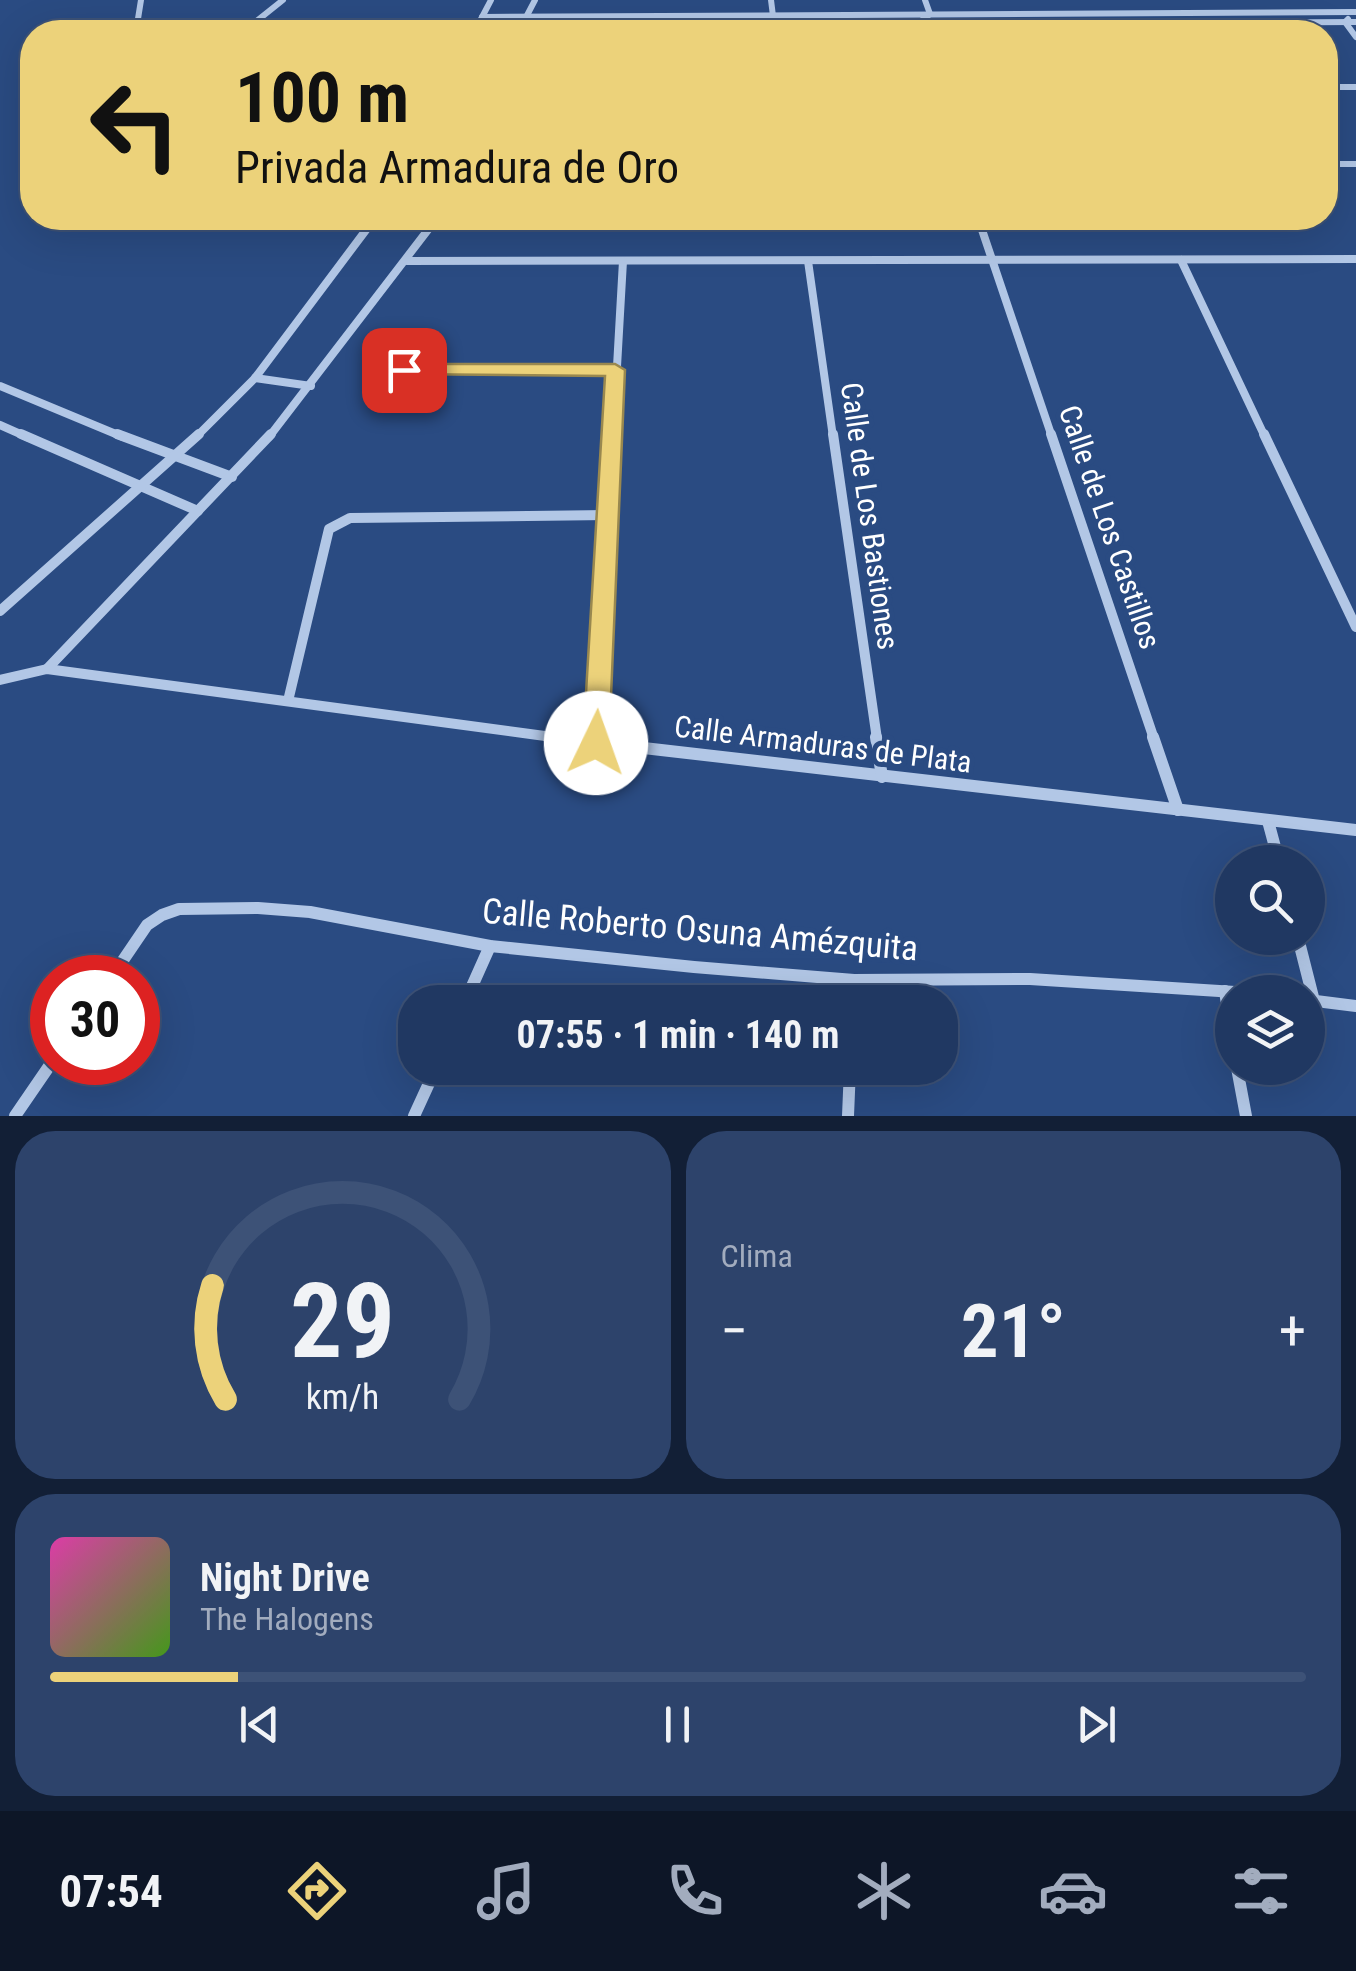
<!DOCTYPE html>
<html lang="es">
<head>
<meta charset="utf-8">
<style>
	:root { --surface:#203862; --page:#2d436b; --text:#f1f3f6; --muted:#a2acbe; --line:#3d5277; --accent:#ecd27a }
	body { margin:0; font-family:"Roboto Condensed",sans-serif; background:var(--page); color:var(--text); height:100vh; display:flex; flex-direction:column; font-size:38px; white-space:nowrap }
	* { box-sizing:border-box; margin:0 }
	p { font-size:32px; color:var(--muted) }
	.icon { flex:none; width:55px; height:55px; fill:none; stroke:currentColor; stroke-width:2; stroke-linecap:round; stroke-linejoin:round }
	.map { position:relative; height:1116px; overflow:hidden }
	.side { display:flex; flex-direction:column; gap:15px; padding:15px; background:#121f36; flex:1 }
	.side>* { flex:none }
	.hud { position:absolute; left:20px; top:20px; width:1318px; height:210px; border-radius:40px; box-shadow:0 10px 40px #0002,0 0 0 2px var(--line); background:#ecd27a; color:#111; overflow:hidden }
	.fabs { position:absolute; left:1215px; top:845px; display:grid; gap:20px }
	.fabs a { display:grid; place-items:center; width:110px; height:110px; border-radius:50%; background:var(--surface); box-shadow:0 10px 40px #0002,0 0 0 2px var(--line); font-size:50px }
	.speed { position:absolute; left:30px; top:955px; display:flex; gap:20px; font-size:50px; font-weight:700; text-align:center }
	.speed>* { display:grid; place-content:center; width:130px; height:130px; border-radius:50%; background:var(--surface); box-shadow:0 10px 40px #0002,0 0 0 2px var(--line); line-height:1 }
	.speed .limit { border:15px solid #d22; background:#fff; color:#111 }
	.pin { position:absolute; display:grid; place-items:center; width:85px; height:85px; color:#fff; margin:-42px; border-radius:20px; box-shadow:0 5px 15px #0006 }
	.me { position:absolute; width:110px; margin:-55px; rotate:3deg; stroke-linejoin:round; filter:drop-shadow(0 0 8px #0008) }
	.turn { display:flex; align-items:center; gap:35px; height:210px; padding:0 50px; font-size:45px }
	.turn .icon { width:130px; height:130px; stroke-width:2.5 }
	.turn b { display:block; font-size:70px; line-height:85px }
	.big { font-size:75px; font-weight:700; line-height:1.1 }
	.side .card { flex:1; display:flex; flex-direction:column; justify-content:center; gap:15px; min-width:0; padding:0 35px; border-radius:40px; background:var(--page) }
	.side .dial { align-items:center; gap:0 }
	.dial svg { height:260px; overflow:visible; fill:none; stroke:var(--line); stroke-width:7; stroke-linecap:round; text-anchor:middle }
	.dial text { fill:var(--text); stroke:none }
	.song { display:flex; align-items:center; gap:30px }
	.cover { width:120px; height:120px; border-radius:15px; background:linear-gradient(135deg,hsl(320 70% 55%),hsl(100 70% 35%)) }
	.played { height:10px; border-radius:5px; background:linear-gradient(90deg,var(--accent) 15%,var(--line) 15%) }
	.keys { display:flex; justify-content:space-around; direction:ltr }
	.heat { display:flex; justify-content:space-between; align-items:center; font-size:55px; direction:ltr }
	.side .tiles { flex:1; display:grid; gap:15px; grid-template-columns:1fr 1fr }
	.card:last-child { grid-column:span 2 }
	.trip { position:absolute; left:398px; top:985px; width:560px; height:100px; border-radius:40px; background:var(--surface); box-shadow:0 10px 40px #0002,0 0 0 2px var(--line); font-weight:700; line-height:100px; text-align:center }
	.tab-bar { display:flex; height:160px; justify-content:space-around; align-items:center; background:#0d1627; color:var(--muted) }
	.tab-bar .icon { width:70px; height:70px }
	.tab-bar .active { color:var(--accent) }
	.tab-bar b { font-size:45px; color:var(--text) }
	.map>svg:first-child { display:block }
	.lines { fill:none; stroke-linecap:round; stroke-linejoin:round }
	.street-far3 { stroke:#b2c7e6; stroke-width:6 }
	.street-far2 { stroke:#b2c7e6; stroke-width:8 }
	.street-far1 { stroke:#b2c7e6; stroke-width:10 }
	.street { stroke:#b2c7e6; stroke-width:12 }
	.route { fill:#ecd27a; stroke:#99884f; stroke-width:2.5 }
	.labels { text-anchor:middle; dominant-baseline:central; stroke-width:10; stroke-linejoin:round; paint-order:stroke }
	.street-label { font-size:30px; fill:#fff; stroke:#2a4b82 }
	.near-street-label { font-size:35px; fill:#fff; stroke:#2a4b82 }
</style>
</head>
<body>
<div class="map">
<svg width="1356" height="1116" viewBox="0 0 1356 1116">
	<rect width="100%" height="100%" fill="#2a4b82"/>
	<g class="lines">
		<g class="street-far3">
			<path d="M141 0 137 25 142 32"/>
			<path d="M771 0 773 16"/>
			<path d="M482 17 1356 12"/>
			<path d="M1348 19 1345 22 1356 37"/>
			<path d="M480 21 491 0"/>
			<path d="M523 23 535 0"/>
			<path d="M478 26 1356 22"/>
			<path d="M243 32 283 0"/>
			<path d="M920 32 917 24 930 14 925 0"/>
			<path d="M1325 87H1356"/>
			<path d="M1325 164H1356"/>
		</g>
		<g class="street-far2">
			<path d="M978 218 1052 437"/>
			<path d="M1181 260 1265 437"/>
			<path d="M407 261 1356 259"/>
			<path d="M808 261 833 437"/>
			<path d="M369 370H615"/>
			<path d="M255 378 311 386"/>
			<path d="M0 386 123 437"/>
			<path d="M0 425 27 437"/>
			<path d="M196 437 255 378 375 218"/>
			<path d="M269 437 437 218"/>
			<path d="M613 437 623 261"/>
		</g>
		<g class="street-far1">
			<path d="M21 434 198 511"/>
			<path d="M117 434 232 477"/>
			<path d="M833 434 877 739"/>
			<path d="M1051 434 1154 739"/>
			<path d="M1264 434 1356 627"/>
			<path d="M0 611 199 434"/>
			<path d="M47 669 271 434"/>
			<path d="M0 680 47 669 567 739"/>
			<path d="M288 701 329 529 350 518 608 515"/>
			<path d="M596 739 613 434"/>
		</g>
		<g class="street">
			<path d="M548 737 1356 830"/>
			<path d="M876 737 882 777"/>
			<path d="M1153 737 1178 810"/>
			<path d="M596 743V737"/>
			<path d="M1268 821 1279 862"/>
			<path d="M1298 938 1314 1001"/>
			<path d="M111 978 147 925 162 915 179 909 258 908 310 912 490 946 694 967 854 980 1030 979 1235 992"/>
			<path d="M1225 991 1232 1038"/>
			<path d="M1308 1000 1356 1006"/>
			<path d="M465 1002 490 946"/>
			<path d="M853 1002 854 980"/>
			<path d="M1237 1068 1246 1116"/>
			<path d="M15 1116 52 1062"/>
			<path d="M414 1116 436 1068"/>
			<path d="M848 1116 850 1068"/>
		</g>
	</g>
	<path class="route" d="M404 364H615L625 370 609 743 605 750 596 753 587 750 583 743 605 376 397 374V366Z"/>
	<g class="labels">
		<g class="street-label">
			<text transform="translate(870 516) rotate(82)">Calle de Los Bastiones</text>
			<text transform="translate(1110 527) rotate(71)">Calle de Los Castillos</text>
			<text transform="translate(823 744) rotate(7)">Calle Armaduras de Plata</text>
		</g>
		<g class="near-street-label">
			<text transform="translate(700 930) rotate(5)">Calle Roberto Osuna Amézquita</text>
		</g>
	</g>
</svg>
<div class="fabs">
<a><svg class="icon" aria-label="search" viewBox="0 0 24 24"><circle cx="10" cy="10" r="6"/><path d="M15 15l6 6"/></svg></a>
<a><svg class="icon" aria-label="layers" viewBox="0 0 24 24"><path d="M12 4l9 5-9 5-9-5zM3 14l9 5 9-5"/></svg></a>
</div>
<div class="speed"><div class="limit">30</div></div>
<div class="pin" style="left:404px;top:370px;background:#d93025"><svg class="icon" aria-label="arrive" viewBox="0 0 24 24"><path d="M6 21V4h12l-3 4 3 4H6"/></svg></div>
<svg class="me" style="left:596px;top:743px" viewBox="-20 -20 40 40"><circle r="19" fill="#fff"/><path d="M0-13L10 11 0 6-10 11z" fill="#ecd27a"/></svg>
<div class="trip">07:55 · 1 min · 140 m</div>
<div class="hud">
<div class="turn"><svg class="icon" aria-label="left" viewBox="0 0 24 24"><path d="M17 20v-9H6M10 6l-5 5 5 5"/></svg><div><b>100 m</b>Privada Armadura de Oro</div></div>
</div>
</div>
<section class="side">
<div class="tiles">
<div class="card dial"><svg viewBox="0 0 100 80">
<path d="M14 69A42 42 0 1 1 86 69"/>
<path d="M14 69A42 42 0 0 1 10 34" stroke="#ecd27a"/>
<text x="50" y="56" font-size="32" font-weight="700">29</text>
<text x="50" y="72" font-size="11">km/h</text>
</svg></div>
<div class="card"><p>Clima</p>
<div class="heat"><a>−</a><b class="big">21°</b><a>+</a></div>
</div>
<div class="card">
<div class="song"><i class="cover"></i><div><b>Night Drive</b><p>The Halogens</p></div></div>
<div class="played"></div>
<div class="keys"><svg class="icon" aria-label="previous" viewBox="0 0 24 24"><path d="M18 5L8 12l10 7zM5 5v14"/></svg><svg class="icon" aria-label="pause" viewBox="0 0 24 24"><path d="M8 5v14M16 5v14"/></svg><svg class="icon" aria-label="next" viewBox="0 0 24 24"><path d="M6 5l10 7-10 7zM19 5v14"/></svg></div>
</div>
</div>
</section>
<nav class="tab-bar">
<b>07:54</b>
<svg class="icon active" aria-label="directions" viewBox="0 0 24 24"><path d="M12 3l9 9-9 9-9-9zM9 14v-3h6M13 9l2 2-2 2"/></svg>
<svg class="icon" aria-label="music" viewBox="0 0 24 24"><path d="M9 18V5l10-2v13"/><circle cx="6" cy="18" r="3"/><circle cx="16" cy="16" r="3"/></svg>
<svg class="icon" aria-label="phone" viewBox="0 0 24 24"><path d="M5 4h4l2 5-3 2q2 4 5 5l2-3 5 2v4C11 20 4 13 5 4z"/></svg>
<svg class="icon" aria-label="climate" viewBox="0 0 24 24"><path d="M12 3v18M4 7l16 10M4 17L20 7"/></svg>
<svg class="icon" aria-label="car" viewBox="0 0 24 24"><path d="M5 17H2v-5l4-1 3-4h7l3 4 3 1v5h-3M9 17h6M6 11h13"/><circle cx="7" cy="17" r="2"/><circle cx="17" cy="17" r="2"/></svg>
<svg class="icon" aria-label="filters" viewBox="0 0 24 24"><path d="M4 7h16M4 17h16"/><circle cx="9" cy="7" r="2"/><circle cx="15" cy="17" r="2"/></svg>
</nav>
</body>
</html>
